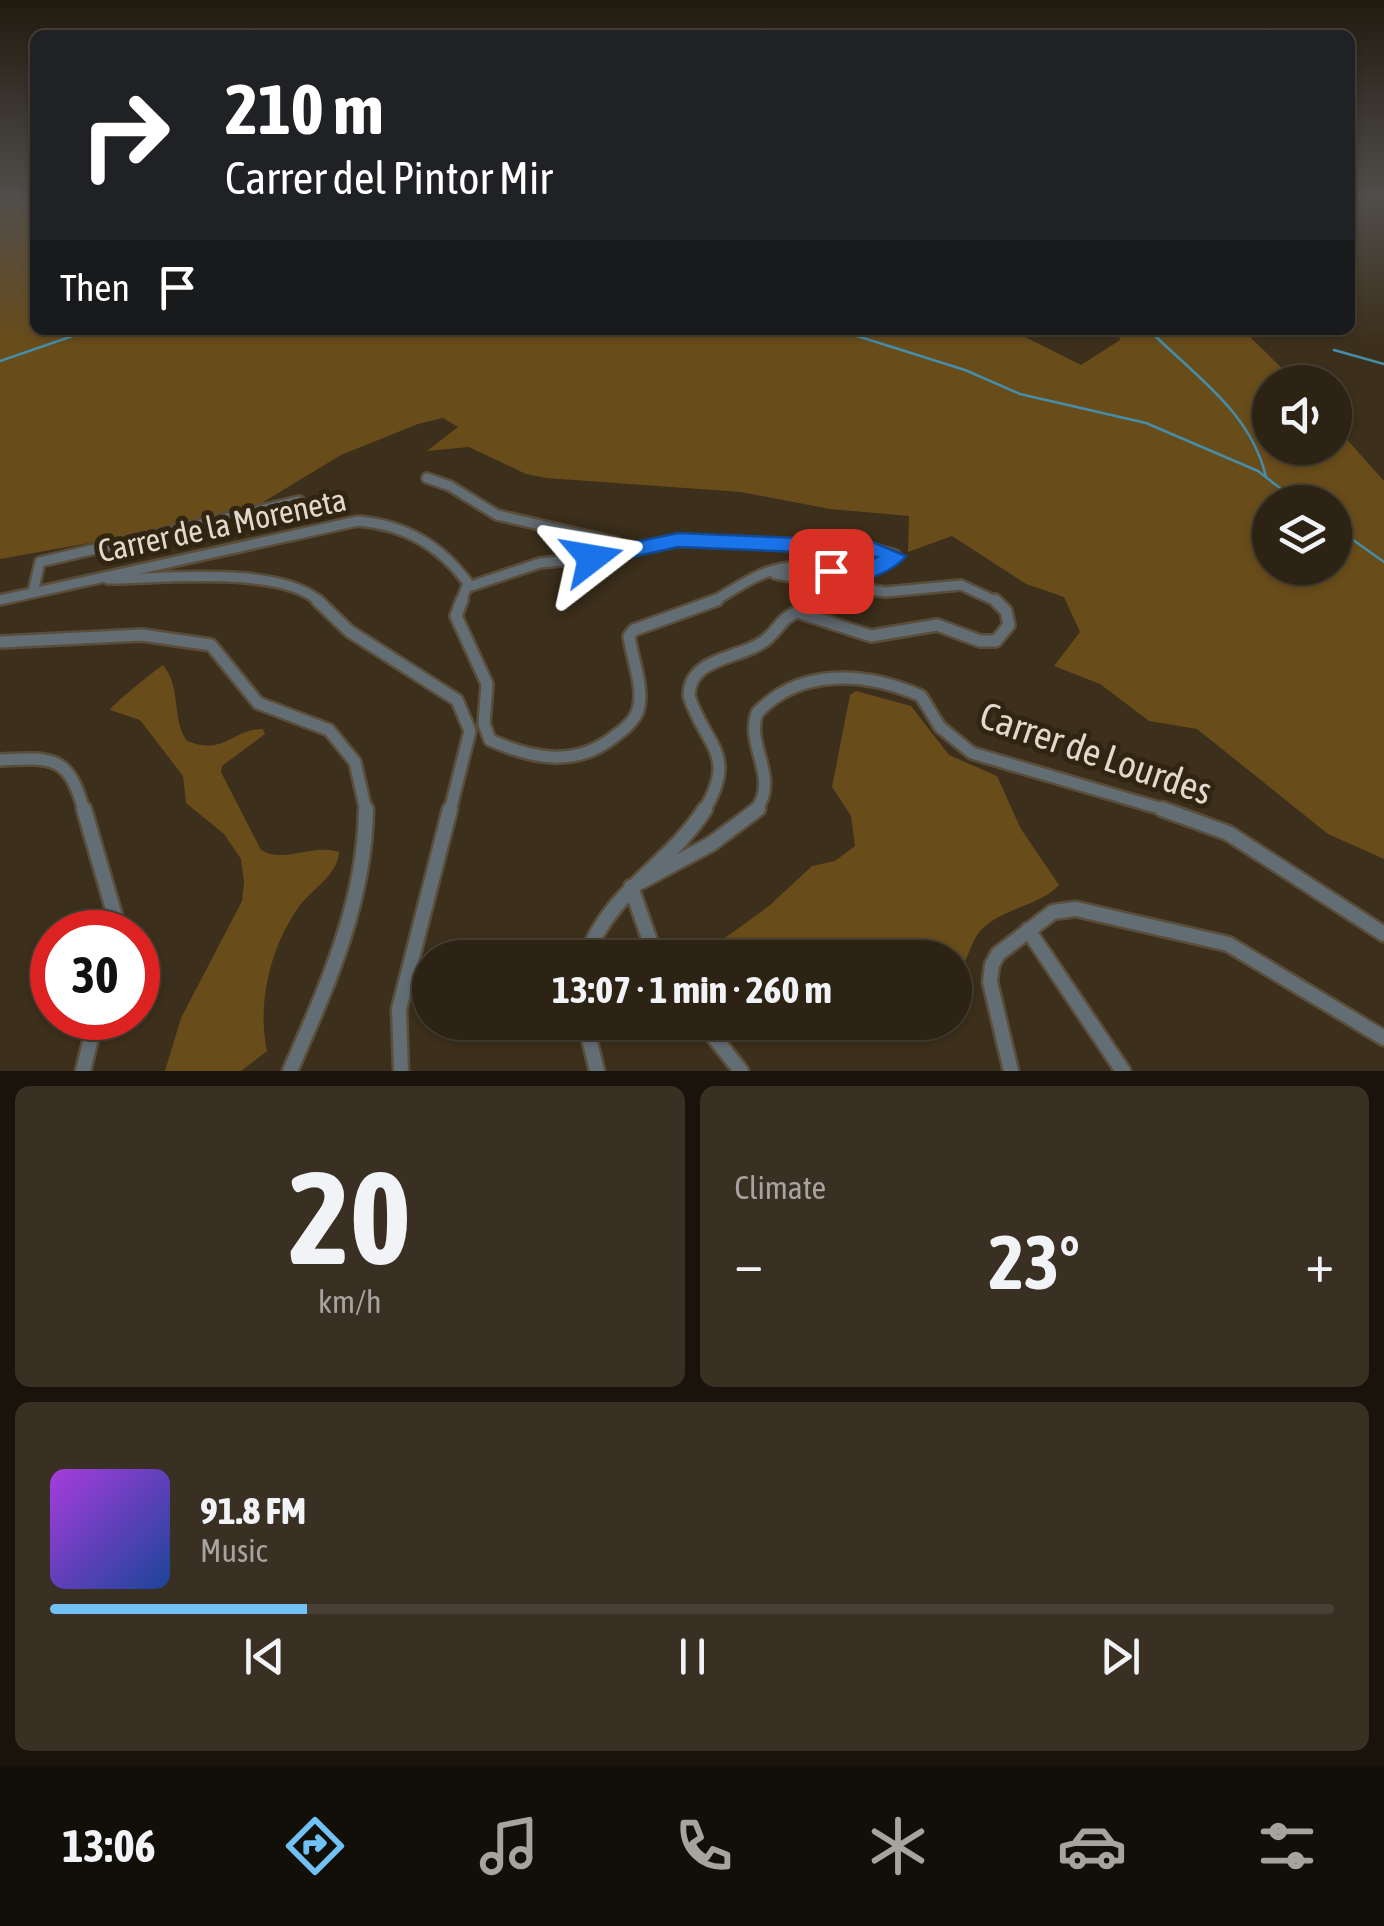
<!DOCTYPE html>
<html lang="en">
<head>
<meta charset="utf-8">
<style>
	:root { --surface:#2d2314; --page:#392f22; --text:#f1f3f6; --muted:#a7a4a0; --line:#484034; --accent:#71c1f4 }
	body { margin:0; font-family:"Asap Condensed",sans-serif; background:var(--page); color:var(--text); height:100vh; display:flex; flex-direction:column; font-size:38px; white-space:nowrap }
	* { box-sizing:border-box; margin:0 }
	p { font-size:32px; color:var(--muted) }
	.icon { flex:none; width:55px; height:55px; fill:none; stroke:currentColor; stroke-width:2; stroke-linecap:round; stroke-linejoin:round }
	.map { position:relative; height:1071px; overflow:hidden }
	.drawer { display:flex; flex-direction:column; gap:15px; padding:15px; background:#19130b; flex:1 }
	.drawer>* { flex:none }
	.guide { position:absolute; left:30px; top:30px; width:1325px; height:305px; border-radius:15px; box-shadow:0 2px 8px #0004,0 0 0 2px var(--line); background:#202124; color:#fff; overflow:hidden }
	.buttons { position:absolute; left:1252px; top:365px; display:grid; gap:20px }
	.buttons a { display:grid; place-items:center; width:100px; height:100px; border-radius:50%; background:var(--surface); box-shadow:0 2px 8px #0004,0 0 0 2px var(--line); font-size:50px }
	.speed { position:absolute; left:30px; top:910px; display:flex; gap:20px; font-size:50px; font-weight:700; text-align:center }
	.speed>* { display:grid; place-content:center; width:130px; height:130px; border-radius:50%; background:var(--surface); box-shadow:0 2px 8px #0004,0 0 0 2px var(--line); line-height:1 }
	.speed .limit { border:15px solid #d22; background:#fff; color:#111 }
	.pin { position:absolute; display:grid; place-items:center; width:85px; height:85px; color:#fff; margin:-42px; border-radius:20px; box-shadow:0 5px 15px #0006 }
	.me { position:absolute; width:110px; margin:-55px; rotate:76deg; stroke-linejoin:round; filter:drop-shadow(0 0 8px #0008) }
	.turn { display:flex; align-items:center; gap:35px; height:210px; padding:0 30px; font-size:45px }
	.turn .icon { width:130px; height:130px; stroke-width:2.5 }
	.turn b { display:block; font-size:70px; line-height:85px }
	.then { display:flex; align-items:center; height:95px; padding:0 30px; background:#0003; gap:20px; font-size:38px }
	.big { font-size:75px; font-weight:700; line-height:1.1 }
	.drawer .card { flex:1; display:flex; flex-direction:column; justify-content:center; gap:15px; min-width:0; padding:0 35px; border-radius:15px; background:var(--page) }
	.drawer .dial { align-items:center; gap:0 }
	.dial b { font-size:130px; line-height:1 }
	.song { display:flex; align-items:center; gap:30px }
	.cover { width:120px; height:120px; border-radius:15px; background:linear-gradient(135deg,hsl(280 70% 55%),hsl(220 70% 35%)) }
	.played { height:10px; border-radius:5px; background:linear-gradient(90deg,var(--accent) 20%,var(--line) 20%) }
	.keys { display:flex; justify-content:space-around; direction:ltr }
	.heat { display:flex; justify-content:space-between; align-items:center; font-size:55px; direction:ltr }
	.drawer .tiles { flex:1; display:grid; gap:15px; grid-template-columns:1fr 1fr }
	.card:last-child { grid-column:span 2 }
	.trip { position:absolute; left:412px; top:940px; width:560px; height:100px; border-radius:50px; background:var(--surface); box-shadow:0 2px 8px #0004,0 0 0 2px var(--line); font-weight:700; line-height:100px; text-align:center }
	.tab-bar { display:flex; height:160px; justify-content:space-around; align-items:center; background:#120e08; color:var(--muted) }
	.tab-bar .icon { width:70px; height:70px }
	.tab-bar .current { color:var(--accent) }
	.tab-bar b { font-size:45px; color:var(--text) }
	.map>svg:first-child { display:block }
	.green { fill:#684c1a; fill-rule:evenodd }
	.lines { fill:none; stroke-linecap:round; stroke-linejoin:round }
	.stream { stroke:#468daa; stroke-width:2.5 }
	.street-far2-casing { stroke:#5a4e3b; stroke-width:14 }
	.street-far1-casing { stroke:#5a4e3b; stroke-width:16 }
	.street-casing { stroke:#5a4e3b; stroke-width:19 }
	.street-far2 { stroke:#636d74; stroke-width:9 }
	.street-far1 { stroke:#636d74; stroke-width:11 }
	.street { stroke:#636d74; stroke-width:14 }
	.route { fill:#1a73e8; stroke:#114b97; stroke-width:2.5 }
	.labels { text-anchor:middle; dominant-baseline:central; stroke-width:10; stroke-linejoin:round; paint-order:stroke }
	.street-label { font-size:32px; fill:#e1d9cc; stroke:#312511 }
	.near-street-label { font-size:38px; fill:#e1d9cc; stroke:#312511 }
</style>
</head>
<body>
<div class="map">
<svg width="1384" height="1071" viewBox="0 0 1384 1071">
	<rect width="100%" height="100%" fill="#3c2f1b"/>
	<g class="green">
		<path d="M0 195H35V330H1011L1081 365 1120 340 1118 330H1243L1296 382H1270V448H1335V426L1384 481V859L1328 834 1197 729 1149 721 1100 684 1054 666 1080 632 1064 597 1026 584 952 536 908 552 909 516 830 509 741 492 546 478 526 474 469 447 427 451 458 427 443 418 418 424 341 455 260 504 168 529 0 559ZM1270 502H1335V568H1270Z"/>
		<path d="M163 665C182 688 171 718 187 741 225 756 231 729 263 729L265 734 222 766 221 772 261 850C285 864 312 843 339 852 338 876 310 890 298 908 270 948 257 1005 267 1051L241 1071H165L181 1018 242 901 244 882 241 859 224 834 186 803 183 776 140 720 110 710C113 704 154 671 163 665Z"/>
		<path d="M856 691 911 706 949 755 997 776 1021 829 1059 885C1040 906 1005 907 983 928 969 941 969 964 955 974V958L716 957 718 943 769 906 812 866 835 861 855 846 851 816 832 787 850 695Z"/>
	</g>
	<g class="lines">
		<g class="stream">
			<path d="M838 330 965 370 1020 394 1146 423 1258 471 1298 502"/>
			<path d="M1149 330C1194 375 1251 412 1266 477"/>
			<path d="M1334 350 1384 364"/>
			<path d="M0 361 90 330"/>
			<path d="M1335 527 1384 562"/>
		</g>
		<g class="street-far2-casing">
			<g id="street-far2">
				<path d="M427 478 450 486 497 515 615 542 628 550"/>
				<path d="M775 574 885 592 961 585 998 602"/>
				<path d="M108 579C161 579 281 565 320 602"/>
				<path d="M468 587 540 563 592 558 678 540 870 548 895 555C864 590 822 562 783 568 757 572 734 590 712 602"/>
				<path d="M33 592 40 562 299 501"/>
				<path d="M0 600 358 521C405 525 440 545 468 583L461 602"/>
			</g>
		</g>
		<g class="street-far1-casing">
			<g id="street-far1">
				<path d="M317 600 349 631 457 700 470 731 450 811"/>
				<path d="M462 600 456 616 487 684 484 724 490 740C533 759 576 768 615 736 625 729 637 719 639 706 643 684 632 658 629 636L634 630 717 600"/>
				<path d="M0 642 142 635 211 645 258 703 329 730 355 762 366 811"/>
				<path d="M0 760C54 757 69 756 84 811"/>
				<path d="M704 811C738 753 706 748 689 696 689 655 744 660 768 638 780 627 781 619 797 612L871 636 937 625 980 641H996L1009 625 1006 611 995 600"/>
				<path d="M755 811C781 779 745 746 757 713 801 666 868 673 921 696L940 727 972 753 1169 811"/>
			</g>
		</g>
		<g class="street-casing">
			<g id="street">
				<path d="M84 809 117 923 115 932"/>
				<path d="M1162 809 1228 833 1384 934"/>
				<path d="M642 881 711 844 758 809"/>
				<path d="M631 887 656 958"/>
				<path d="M1028 930 1123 1071"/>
				<path d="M586 958C608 892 670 865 705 809"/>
				<path d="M585 1022 597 1071"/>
				<path d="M702 1022 741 1071"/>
				<path d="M83 1071 96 1018"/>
				<path d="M290 1071C327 986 365 903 366 809"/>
				<path d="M401 1071 399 1009 450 809"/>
				<path d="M1011 1071 990 982 992 965 998 954 1053 912 1076 909 1228 944 1384 1038"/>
			</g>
		</g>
		<use href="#street-far2" class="street-far2"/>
		<use href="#street-far1" class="street-far1"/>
		<use href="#street" class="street"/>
	</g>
	<linearGradient id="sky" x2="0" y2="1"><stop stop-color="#211a0f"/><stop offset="0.57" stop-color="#504d4a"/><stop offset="1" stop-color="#504d4a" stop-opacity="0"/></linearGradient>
	<rect width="1384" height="345" fill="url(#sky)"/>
	<path class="route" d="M678 533 870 541 906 556C890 576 840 594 819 571 835 556 859 570 877 557L868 555 678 547 592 566 580 558 583 553Z"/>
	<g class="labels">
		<g class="street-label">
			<text transform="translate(222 525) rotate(-12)">Carrer de la Moreneta</text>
		</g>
		<g class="near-street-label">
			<text transform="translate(1096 753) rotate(19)">Carrer de Lourdes</text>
		</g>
	</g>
</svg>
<div class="buttons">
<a><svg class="icon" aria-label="sound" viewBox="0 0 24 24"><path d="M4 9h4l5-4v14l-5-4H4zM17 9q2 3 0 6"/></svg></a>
<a><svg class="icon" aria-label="layers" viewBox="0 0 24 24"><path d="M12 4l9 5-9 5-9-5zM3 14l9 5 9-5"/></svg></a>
</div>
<div class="speed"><div class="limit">30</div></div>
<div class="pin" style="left:831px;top:571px;background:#d93025"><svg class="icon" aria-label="arrive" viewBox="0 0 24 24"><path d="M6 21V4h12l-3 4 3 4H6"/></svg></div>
<svg class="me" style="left:592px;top:558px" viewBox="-20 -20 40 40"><path d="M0-17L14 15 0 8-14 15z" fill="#1a73e8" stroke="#fff" stroke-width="4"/></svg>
<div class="trip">13:07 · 1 min · 260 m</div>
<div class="guide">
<div class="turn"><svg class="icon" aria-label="right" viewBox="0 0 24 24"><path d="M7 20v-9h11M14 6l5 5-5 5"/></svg><div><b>210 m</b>Carrer del Pintor Mir</div></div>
<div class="then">Then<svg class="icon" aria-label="arrive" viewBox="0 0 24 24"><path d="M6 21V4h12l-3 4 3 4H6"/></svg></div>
</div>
</div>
<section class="drawer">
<div class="tiles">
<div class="card dial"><b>20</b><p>km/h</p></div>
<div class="card"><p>Climate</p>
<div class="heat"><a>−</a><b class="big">23°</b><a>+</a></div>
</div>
<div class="card">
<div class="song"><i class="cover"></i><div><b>91.8 FM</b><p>Music</p></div></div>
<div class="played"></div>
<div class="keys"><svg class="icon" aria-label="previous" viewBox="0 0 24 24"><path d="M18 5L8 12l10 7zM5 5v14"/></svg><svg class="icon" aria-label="pause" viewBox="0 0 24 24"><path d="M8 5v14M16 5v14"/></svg><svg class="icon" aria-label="next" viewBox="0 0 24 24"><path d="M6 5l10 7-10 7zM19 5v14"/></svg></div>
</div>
</div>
</section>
<nav class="tab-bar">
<b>13:06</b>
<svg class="icon current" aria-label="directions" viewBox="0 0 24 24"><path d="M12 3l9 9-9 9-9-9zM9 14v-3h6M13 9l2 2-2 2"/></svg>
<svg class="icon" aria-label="music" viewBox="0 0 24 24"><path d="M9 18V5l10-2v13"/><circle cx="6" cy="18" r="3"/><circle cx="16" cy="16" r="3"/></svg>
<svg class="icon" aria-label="phone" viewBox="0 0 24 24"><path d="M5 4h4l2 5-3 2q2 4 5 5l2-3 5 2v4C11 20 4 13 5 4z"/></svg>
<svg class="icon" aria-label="climate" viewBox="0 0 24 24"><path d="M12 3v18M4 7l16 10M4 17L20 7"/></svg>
<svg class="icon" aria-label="car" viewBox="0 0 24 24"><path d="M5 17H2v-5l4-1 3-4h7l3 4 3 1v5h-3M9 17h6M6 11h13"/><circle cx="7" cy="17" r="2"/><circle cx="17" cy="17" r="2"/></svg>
<svg class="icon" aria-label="filters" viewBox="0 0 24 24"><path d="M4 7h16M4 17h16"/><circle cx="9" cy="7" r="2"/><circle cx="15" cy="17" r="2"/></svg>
</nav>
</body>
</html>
